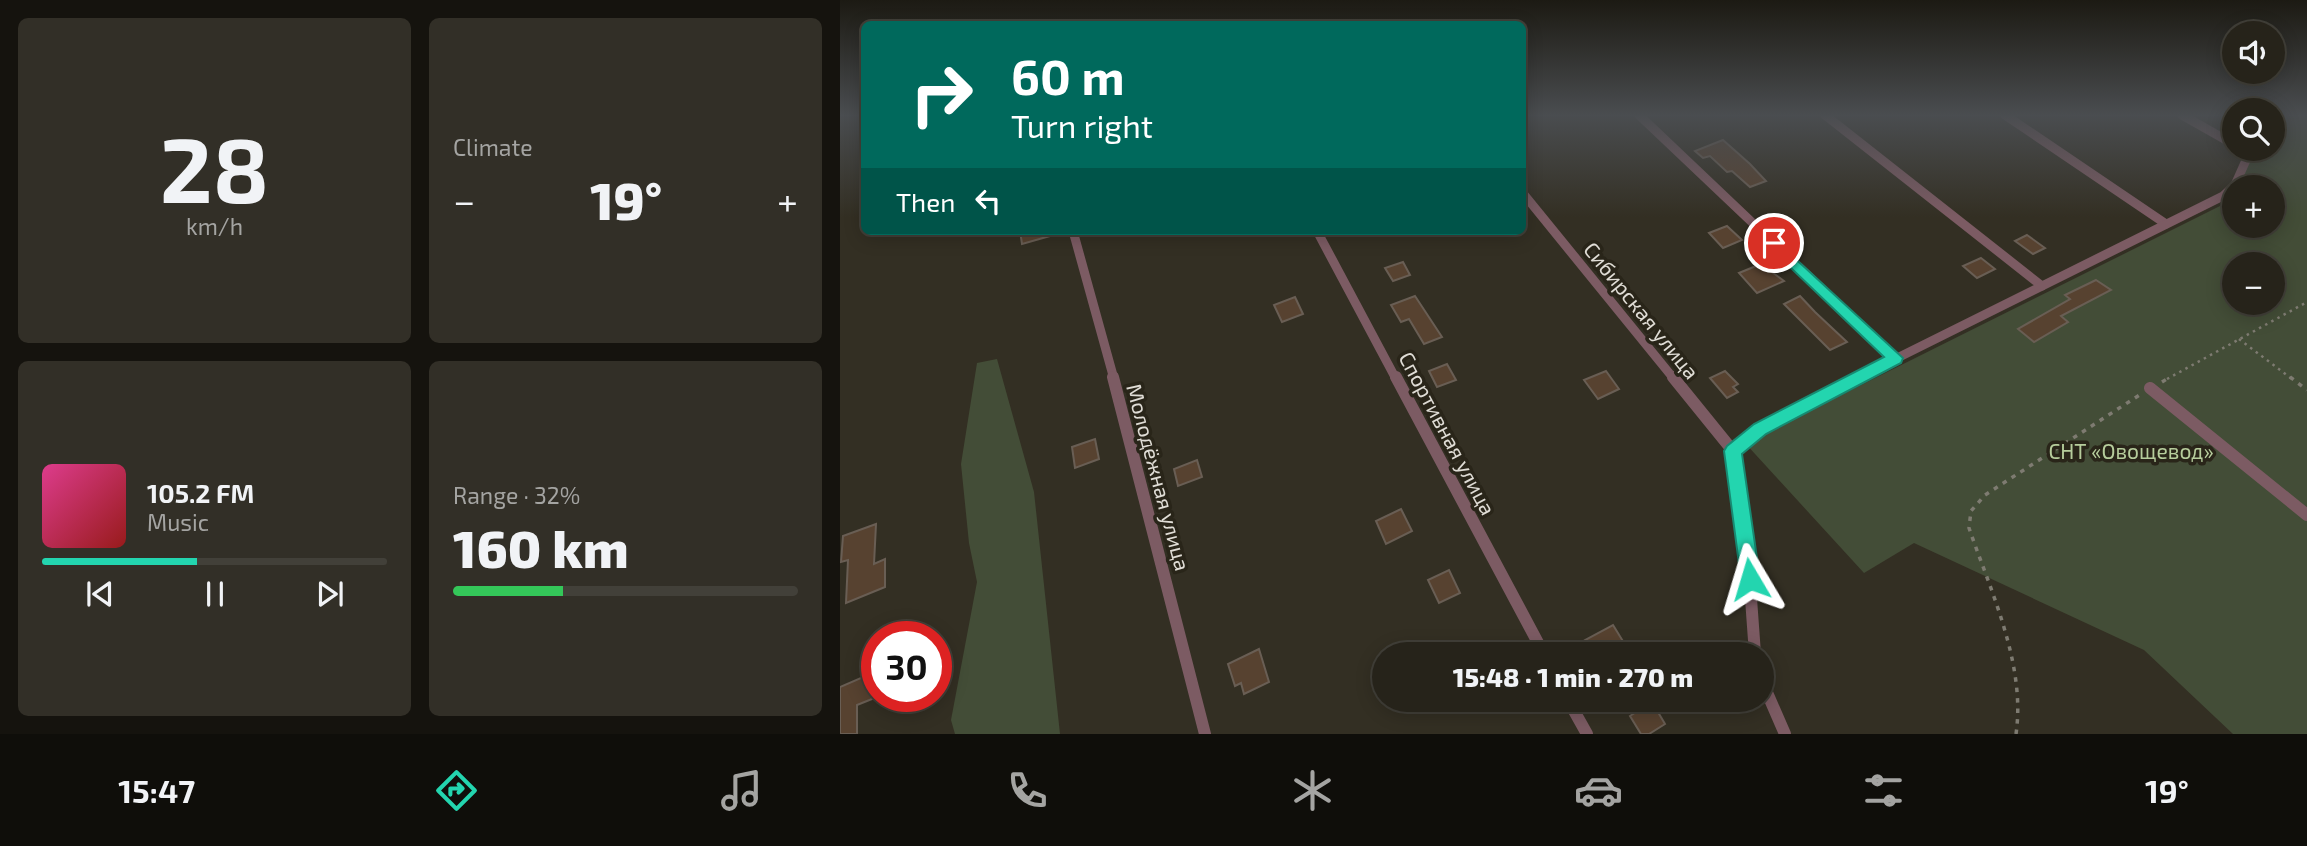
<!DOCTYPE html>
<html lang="en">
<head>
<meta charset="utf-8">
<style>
	:root { --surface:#26231a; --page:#322f27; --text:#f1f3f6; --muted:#a4a4a2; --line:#424039; --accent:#23d5af }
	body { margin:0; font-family:"Exo 2",sans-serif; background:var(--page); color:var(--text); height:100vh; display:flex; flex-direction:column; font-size:26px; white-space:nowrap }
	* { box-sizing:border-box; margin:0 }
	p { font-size:23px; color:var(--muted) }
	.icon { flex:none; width:38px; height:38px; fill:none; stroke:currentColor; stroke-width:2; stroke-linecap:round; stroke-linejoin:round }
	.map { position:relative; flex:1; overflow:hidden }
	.details { display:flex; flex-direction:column; gap:18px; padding:18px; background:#15130e; width:840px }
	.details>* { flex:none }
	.hud { position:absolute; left:21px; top:21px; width:665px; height:214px; border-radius:10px; box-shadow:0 4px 18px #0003,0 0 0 2px var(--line); background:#00695c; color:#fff; overflow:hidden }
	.buttons { position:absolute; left:1382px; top:21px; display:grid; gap:14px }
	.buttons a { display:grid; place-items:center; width:63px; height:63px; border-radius:50%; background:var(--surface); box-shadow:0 4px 18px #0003,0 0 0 2px var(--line); font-size:35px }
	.speed { position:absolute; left:21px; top:621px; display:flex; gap:14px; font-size:35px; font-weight:700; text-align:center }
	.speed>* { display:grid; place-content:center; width:91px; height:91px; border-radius:50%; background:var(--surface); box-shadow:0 4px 18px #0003,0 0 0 2px var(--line); line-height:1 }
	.speed .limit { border:10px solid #d22; background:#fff; color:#111 }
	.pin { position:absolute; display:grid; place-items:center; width:60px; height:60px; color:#fff; margin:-30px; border:4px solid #fff; border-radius:50%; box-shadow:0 2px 7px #0007 }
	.me { position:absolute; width:77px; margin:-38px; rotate:353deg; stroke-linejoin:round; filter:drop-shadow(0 0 5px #0008) }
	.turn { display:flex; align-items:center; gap:24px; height:147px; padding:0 35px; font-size:32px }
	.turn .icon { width:91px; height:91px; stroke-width:2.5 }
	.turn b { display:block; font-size:49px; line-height:60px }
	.then { display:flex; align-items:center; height:66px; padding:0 35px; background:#0003; gap:14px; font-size:26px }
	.big { font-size:52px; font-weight:800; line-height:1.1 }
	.details .widget { flex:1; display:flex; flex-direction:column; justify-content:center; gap:10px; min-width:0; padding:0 24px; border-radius:10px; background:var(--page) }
	.details .dial { align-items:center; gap:0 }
	.dial b { font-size:91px; line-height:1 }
	.song { display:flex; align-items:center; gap:21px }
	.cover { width:84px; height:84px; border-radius:10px; background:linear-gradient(135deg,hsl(330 70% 55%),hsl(0 70% 35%)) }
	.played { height:7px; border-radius:4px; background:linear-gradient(90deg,var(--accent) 45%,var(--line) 45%) }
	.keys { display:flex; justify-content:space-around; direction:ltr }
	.heat { display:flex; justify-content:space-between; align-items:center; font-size:38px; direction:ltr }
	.charge { height:10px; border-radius:5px; background:linear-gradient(90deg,#34c759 32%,var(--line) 0) }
	.details .tiles { flex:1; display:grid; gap:18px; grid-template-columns:repeat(2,1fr) }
	.trip { position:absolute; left:532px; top:642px; width:402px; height:70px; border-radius:35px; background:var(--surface); box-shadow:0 4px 18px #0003,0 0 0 2px var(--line); font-weight:800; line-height:70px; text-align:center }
	.dock { display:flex; height:112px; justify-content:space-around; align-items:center; background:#0f0e0a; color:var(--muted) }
	.dock .icon { width:49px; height:49px }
	.dock .current { color:var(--accent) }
	.dock b { font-size:32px; color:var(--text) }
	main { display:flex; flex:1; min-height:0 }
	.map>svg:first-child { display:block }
	.green { fill:#434d37; fill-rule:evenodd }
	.building { fill:#574230; stroke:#695e54; stroke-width:2 }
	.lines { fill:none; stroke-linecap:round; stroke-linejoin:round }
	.path-far1 { stroke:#7e7b71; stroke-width:2.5; stroke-dasharray:2.5 4.5; stroke-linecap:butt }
	.path { stroke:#7e7b71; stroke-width:3.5; stroke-dasharray:4.5 6; stroke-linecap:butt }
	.street-far1 { stroke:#7c5b63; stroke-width:9 }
	.street { stroke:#7c5b63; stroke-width:12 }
	.route { fill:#23d5af; stroke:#178a72; stroke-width:2 }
	.labels { text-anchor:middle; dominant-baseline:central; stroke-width:7; stroke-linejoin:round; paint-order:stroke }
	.street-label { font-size:21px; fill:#e0ddd6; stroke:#292519 }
	.park-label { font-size:21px; fill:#b6cd9c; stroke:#292519 }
</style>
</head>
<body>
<main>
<section class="details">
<div class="tiles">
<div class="widget dial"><b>28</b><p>km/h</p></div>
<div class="widget"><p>Climate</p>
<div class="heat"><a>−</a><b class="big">19°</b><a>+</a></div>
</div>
<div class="widget">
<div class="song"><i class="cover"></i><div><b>105.2 FM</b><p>Music</p></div></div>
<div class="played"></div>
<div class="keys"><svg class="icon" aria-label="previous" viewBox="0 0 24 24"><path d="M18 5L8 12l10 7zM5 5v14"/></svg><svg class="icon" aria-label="pause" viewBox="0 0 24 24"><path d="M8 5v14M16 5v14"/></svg><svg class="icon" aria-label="next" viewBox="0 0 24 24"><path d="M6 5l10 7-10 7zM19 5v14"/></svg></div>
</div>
<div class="widget"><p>Range · 32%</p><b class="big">160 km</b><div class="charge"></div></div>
</div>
</section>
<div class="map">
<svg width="1467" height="734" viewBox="0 0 1467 734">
	<rect width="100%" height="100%" fill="#332f23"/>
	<g class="green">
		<path d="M1445 115H1467V734H1393L1304 650 1074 543 1024 573 905 443 1392 200 1395 194V226H1433V187H1397L1412 149H1433V127ZM1395 264H1433V303H1395Z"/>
		<path d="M157 359 194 492 220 734H115L111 720 137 582 129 543 121 464 137 363Z"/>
	</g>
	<g class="building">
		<path d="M883 140 910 164 926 181 910 187 892 171 887 172 870 156 863 158 855 151Z"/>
		<path d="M887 226 902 240 883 248 869 233Z"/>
		<path d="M180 231H216L217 234 182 244Z"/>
		<path d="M1187 235 1205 248 1193 254 1175 241Z"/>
		<path d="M1141 258 1155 269 1137 278 1123 266Z"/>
		<path d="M563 262 570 275 553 281 545 268Z"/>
		<path d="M921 264 944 281 917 293 899 273Z"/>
		<path d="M1256 280 1271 290 1221 316 1228 322 1194 342 1178 329 1230 299 1225 295Z"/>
		<path d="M575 296 602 337 584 344 569 319 561 322 551 305Z"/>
		<path d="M960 296 975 312 1007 342 990 350 944 304Z"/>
		<path d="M455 297 463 314 442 322 434 305Z"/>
		<path d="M607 364 616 380 597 387 589 371Z"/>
		<path d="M766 371 779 389 758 399 744 380Z"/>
		<path d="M885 371 898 384 893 387 898 392 887 398 870 378Z"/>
		<path d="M255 439 259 459 235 468 232 447Z"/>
		<path d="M357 460 362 477 338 486 334 469Z"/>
		<path d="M561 509 572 531 546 544 536 521Z"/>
		<path d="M36 524 34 564 45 559V587L6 603 8 560 1 562 3 536Z"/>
		<path d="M609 570 620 593 599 603 588 580Z"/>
		<path d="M773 625 789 651 783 654H754L745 640Z"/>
		<path d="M419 649 429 682 404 694 401 683 395 686 388 664Z"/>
		<path d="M37 671V697L17 705V734H0V687Z"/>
		<path d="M812 702 825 724 809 734H801L790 716Z"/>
	</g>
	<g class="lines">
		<g class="path-far1">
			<path d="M1399 339 1452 379"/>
			<path d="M1327 379 1467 302"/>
		</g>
		<g class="path">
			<path d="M1450 377 1467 390"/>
			<path d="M1322 382 1330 377"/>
			<path d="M1176 734C1186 665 1151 592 1129 528L1131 511 1145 495 1301 394"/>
		</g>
		<g class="street-far1">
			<path d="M799 115 1055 358"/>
			<path d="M985 115 1202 286"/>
			<path d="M1165 115 1326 224"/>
			<path d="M1342 115 1395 145"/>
			<path d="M682 192 834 379"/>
			<path d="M233 231 274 379"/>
			<path d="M477 231 556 379"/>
			<path d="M1015 379 1383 196 1395 185 1411 149"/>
		</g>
		<g class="street">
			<path d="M273 377 365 734"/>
			<path d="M556 377 704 654"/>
			<path d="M833 377 893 451"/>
			<path d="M1310 388 1467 515"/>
			<path d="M915 654 908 557 893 451 920 429 1018 377"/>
			<path d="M922 681 945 734"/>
			<path d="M728 700 747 734"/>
		</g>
	</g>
	<linearGradient id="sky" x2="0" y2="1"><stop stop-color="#1c1a13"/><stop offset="0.53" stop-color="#4a4d50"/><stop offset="1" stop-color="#4a4d50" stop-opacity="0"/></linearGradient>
	<rect width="1467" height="217" fill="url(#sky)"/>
	<path class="route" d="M934 239 1063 358 1061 363 926 434 902 454 920 579 917 586 910 588 904 586 901 579 884 451 887 446 914 424 1044 357 929 247V240Z"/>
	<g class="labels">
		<g class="street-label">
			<text transform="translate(802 310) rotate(51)">Сибирская улица</text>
			<text transform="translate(608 433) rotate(62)">Спортивная улица</text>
			<text transform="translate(319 477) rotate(75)">Молодёжная улица</text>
		</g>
		<g class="park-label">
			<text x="1291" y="450">СНТ «Овощевод»</text>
		</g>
	</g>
</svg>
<div class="buttons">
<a><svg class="icon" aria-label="sound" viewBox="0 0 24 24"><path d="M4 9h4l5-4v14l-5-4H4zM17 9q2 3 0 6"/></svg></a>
<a><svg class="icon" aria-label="search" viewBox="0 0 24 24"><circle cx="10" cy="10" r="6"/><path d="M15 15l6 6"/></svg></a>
<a>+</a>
<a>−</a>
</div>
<div class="speed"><div class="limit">30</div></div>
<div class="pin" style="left:934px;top:243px;background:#d93025"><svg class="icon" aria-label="arrive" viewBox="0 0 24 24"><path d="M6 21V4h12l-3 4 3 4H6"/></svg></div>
<svg class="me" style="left:910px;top:579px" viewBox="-20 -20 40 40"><path d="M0-17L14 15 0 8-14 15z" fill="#23d5af" stroke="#fff" stroke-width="4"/></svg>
<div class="trip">15:48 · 1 min · 270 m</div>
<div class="hud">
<div class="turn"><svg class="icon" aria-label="right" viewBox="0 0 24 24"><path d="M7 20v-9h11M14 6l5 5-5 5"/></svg><div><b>60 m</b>Turn right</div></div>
<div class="then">Then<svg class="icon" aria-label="left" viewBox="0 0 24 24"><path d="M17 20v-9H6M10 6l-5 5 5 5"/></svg></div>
</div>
</div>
</main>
<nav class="dock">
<b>15:47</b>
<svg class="icon current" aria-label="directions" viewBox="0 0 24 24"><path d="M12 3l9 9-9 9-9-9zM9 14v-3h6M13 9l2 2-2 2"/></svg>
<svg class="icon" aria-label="music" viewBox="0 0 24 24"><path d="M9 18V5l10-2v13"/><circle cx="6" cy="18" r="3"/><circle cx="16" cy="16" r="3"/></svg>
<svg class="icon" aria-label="phone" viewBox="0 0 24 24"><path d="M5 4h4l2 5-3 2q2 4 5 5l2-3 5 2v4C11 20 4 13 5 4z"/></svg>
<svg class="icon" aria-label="climate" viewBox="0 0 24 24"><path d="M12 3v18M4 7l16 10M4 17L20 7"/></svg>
<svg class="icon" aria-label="car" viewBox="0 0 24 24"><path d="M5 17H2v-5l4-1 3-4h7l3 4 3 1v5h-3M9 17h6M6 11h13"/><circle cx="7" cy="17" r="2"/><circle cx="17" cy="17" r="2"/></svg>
<svg class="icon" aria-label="filters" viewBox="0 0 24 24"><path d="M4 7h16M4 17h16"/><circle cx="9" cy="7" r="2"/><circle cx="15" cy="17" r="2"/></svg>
<b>19°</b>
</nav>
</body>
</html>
